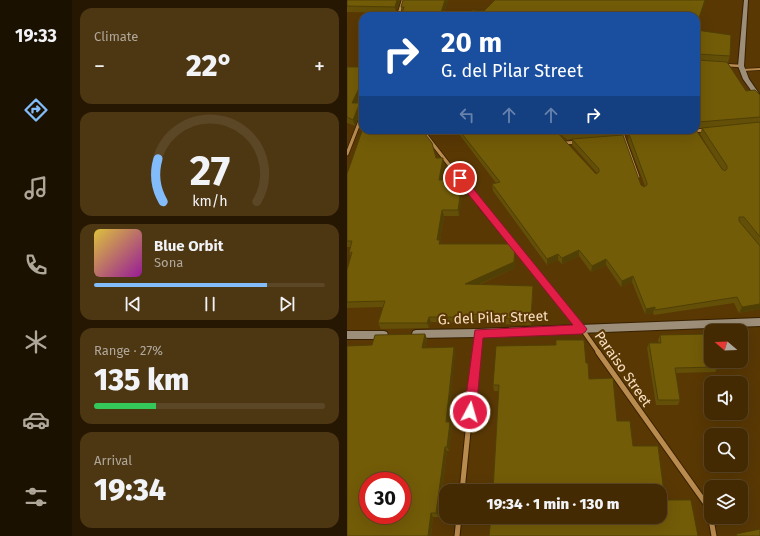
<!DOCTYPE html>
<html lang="en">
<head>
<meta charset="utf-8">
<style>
	:root { --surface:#432a03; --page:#4d3612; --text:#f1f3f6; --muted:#afa79a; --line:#5b4625; --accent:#83bcfb }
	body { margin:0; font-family:"Fira Sans",sans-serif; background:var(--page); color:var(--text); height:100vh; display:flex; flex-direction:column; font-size:15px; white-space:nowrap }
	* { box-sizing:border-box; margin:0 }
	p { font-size:13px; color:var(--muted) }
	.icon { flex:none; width:22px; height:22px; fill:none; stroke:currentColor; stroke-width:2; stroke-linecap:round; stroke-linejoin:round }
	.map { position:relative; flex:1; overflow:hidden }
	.panel { display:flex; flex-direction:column; gap:8px; padding:8px; background:#251702; width:275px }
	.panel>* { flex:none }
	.guide { position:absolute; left:12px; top:12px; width:341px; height:122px; border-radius:12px; box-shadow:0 4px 16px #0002,0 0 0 1px var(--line); background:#1a4fa0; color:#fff; overflow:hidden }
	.needle { width:26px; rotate:289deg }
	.buttons { position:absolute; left:357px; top:324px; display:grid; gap:8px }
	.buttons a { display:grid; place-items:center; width:44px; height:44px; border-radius:8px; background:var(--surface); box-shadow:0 4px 16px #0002,0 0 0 1px var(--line); font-size:20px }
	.speed { position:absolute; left:12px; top:472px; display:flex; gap:8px; font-size:20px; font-weight:700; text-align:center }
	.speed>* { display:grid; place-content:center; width:52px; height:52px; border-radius:50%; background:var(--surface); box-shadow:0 4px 16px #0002,0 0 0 1px var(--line); line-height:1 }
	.speed .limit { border:6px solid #d22; background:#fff; color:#111 }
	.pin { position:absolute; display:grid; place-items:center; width:34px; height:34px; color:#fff; margin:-17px; border:2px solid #fff; border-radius:50%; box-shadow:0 1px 4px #0007 }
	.me { position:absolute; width:44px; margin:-22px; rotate:6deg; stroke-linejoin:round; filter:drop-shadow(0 0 3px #0008) }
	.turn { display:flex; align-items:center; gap:14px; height:84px; padding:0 16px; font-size:18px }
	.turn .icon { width:52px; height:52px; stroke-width:2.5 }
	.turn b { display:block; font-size:28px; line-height:34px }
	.lanes { display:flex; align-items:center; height:38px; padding:0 16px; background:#0003; justify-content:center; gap:20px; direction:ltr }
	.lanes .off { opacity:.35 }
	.big { font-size:30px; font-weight:800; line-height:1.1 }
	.panel .widget { flex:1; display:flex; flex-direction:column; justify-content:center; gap:6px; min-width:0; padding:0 14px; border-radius:12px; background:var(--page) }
	.panel .dial { align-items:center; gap:0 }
	.dial svg { height:104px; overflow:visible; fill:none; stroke:var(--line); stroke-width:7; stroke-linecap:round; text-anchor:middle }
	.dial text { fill:var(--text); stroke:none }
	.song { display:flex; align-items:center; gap:12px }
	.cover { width:48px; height:48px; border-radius:6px; background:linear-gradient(135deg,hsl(50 70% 55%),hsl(300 70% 35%)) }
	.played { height:4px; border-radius:2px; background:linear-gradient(90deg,var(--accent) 75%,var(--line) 75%) }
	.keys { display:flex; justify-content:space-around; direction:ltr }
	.heat { display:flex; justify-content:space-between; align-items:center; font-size:22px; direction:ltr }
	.charge { height:6px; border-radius:3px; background:linear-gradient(90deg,#34c759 27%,var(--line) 0) }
	.trip { position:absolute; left:92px; top:484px; width:228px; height:40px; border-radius:12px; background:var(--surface); box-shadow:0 4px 16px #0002,0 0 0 1px var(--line); font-weight:800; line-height:40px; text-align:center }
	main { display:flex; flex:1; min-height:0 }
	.tab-bar { display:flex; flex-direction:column; width:72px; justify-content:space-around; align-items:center; background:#1b1101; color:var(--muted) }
	.tab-bar .icon { width:28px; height:28px }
	.tab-bar .selected { color:var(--accent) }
	.tab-bar b { font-size:18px; color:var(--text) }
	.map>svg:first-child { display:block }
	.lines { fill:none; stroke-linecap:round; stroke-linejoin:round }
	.lane-casing { stroke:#382100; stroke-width:3.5 }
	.street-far3-casing { stroke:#382100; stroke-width:4 }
	.street-far2-casing { stroke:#382100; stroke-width:4.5 }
	.street-far1-casing { stroke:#382100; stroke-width:6 }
	.street-casing { stroke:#382100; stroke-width:7 }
	.secondary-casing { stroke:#382100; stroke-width:2 }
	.lane { stroke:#ba8b4f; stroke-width:2 }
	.street-far3 { stroke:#ba8b4f; stroke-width:2.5 }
	.street-far2 { stroke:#ba8b4f; stroke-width:3 }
	.street-far1 { stroke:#ba8b4f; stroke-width:4 }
	.street { stroke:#ba8b4f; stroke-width:5 }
	.secondary { fill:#9c8e78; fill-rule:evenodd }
	.wall { fill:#634f07 }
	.shaded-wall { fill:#504006 }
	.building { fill:#735c08; stroke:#504006; fill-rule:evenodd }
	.route { fill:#e11d48; stroke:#92132f }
	.labels { text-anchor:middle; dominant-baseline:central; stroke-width:4; stroke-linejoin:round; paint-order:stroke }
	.street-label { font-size:14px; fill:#f9dfc2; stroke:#593804 }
</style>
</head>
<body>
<main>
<nav class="tab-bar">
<b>19:33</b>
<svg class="icon selected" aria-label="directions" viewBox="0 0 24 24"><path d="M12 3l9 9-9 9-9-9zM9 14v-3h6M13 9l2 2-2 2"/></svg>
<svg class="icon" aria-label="music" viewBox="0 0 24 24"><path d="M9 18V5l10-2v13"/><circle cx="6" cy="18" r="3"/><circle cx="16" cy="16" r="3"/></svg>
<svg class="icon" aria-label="phone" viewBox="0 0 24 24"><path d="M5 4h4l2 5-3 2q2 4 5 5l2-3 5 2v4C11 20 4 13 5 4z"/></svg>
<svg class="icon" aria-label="climate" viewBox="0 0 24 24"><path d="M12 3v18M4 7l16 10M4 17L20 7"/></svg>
<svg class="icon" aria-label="car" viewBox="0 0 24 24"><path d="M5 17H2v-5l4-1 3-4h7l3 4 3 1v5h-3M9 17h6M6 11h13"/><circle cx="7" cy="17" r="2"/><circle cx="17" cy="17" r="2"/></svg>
<svg class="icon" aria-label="filters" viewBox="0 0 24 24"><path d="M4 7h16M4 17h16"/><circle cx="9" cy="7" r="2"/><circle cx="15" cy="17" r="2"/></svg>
</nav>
<section class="panel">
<div class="widget"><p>Climate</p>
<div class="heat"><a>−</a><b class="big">22°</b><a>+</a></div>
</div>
<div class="widget dial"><svg viewBox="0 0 100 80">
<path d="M14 69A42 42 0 1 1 86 69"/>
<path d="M14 69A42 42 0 0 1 10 36" stroke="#83bcfb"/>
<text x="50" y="56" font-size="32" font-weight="700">27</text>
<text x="50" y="72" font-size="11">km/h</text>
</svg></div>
<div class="widget">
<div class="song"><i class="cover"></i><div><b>Blue Orbit</b><p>Sona</p></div></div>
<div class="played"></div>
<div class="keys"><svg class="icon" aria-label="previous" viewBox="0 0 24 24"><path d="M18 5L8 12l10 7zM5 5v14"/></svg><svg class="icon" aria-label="pause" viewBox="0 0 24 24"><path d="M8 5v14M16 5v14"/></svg><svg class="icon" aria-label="next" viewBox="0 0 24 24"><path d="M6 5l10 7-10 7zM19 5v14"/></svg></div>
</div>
<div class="widget"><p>Range · 27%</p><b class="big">135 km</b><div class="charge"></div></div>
<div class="widget"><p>Arrival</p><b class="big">19:34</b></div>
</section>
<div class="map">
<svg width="413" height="536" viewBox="0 0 413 536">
	<rect width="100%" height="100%" fill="#593804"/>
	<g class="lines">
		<g class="lane-casing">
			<path id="lane" d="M395 70 413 69"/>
		</g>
		<g class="street-far3-casing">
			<g id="street-far3">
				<path d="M51 16 56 0"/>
				<path d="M377 65 394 66"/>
			</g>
		</g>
		<g class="street-far2-casing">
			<g id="street-far2">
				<path d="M75 130 135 207"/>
				<path d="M274 130 291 177"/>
				<path d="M345 131 360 130"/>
				<path d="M219 143 230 142"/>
				<path d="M0 154 16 113"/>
			</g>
		</g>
		<g class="street-far1-casing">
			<g id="street-far1">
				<path d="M134 206 235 329 252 353"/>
				<path d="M129 353 131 333"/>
			</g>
		</g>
		<g class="street-casing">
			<g id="street">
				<path d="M251 352 362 508 367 536"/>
				<path d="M115 491 129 352"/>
				<path d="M110 536 112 517"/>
			</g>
		</g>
		<g class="secondary-casing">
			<g id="secondary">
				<path d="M397 0H401L397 66 402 79 413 95V101L411 100 396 79 391 66Z"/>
				<path d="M413 318V326L131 337 69 338 66 337 65 334 66 331 69 330 131 329Z"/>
				<path d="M0 331H37L40 332 41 335 40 338 37 339H0Z"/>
			</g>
		</g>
		<use href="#lane" class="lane"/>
		<use href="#street-far3" class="street-far3"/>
		<use href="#street-far2" class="street-far2"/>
		<use href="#street-far1" class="street-far1"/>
		<use href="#street" class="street"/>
		<use href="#secondary" class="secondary"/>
	</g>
	<g class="wall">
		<path d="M0 0H53L49 13 0 12Z"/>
		<path d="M101 0 96 16H54L55 13 54 7Z"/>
		<path d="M349 30 383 56 381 62H380L399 91 413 95V309L392 313 387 303 307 315 306 313 298 314 285 282 274 287 259 265 244 272 232 256 215 264 211 260 200 265 146 191 145 184 149 183 109 130H208L249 174 250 173 225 145V139L220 140 209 130H273V135L294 185 297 187 298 186 281 141 282 134 279 135 277 130H349L375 169 376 170 353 134 355 128H349Z"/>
		<path d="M0 67H16V90L10 103H16V130L89 158 97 164 94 180 108 186 107 190 115 196 112 216H97L93 240 94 244 168 253V268L132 285 186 286V291L184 325 152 324V321L121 320 120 323 84 322 82 328 34 329 31 323 36 307 0 308V270L4 256 2 253 4 247H0V174L16 129 13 128 11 122 15 111H14L8 126 0 123Z"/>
		<path d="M79 130H82L83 135Z"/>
		<path d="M78 334 80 339 78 348 107 347 108 352 101 422H103L105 427 102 451H100L92 517H86L84 536H0L25 345Z"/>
		<path d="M313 335 371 367 368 372 329 373 333 400 331 405H309L300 348 302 343H312L311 340Z"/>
		<path d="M237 340 144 517 152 391H147L146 385 209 345Z"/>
	</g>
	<g class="shaded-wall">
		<path d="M50 0H53L49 13 48 7Z"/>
		<path d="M98 0H101L96 16H93Z"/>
		<path d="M358 0H359L349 30V27Z"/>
		<path d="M16 80V90L7 109 5 103Z"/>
		<path d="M15 104 16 111H14L8 126 6 120 12 105Z"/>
		<path d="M96 158 97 164 93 186 92 180Z"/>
		<path d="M107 179 108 186 106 197 105 190Z"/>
		<path d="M114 190 115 196 112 216 111 210Z"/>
		<path d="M95 210 97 216 93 240 95 246 94 250 90 240Z"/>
		<path d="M168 247V268L119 290 118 284Z"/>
		<path d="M232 250V256L215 264V258Z"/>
		<path d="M211 254V260L200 265V259Z"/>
		<path d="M259 259V265L244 272 245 266Z"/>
		<path d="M286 276 285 282 274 287 275 281Z"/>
		<path d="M186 286V291L184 325V319Z"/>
		<path d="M413 304V309L392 313 395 307Z"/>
		<path d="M308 307 306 313 298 314 299 309Z"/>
		<path d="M119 314 121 320 120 323 119 317Z"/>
		<path d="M82 317 84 322 82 328 80 323Z"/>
		<path d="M78 334 80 339 77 353 75 348Z"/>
		<path d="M107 347 108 352 101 427 99 422Z"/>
		<path d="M103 422 105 427 102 451 100 447Z"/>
		<path d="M98 447 100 451 92 517 89 513Z"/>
		<path d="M84 513 86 517 84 536H81Z"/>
	</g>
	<g class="building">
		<path d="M0 0H50L48 7 0 6Z"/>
		<path d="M56 0H98L93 16H54L57 7H54Z"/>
		<path d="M148 0H358L349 27V16H119L125 10 137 11Z"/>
		<path d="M349 30 384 35 383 56 351 54 349 56Z"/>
		<path d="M349 59 350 60 380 62 399 91 408 90 413 95V117L351 122 349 121Z"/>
		<path d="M0 67H16V80L5 103H16V105L15 104 12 105 6 120 0 117Z"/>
		<path d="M16 109V124L11 122Z"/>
		<path d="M413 122V237L397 217H392V221L413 246V304L395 307 390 297 308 310V307L299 309 286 276 275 281 259 259 245 266 232 250 215 258 211 254 200 259 145 184 153 182 112 130H208L249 174 252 172V169L225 139 276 135 294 185 297 187 300 185V183L282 134 332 130H349L375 169 378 171 380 169V166L355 128Z"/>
		<path d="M16 128V130H75L85 143 89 158H96L92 180 107 179 105 190H114L111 210H95L90 240H93L92 244H165L168 247 167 262 118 284 186 286 184 319 152 318V315L119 314V317H82L80 323H31L38 301 0 302V270L5 252 2 253 5 241H0V174Z"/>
		<path d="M216 130H263L220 134Z"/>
		<path d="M78 334 75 348 107 347 99 422H103L100 447H98L89 513H84L81 536H0V346L25 345 28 335ZM21 481H55V515H21Z"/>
		<path d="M363 334 364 339V361H369L371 367 328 368 333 400H311L302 343H314L313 335Z"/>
		<path d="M209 340H237L239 363H241L242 379 266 378 270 421H283L286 446H311L318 500H344L351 536H142L144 517H313V491H146L152 385H146L149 346 209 345Z"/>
		<path d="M413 529V536H390L389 534Z"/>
	</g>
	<path class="route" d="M110 176H116L240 329 238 332 235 334 136 338 129 412 127 416 123 418 119 416 117 412 128 330 226 325 110 180Z"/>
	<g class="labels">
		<g class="street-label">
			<text transform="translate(146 318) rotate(-2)">G. del Pilar Street</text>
			<text transform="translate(276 369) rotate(55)">Paraiso Street</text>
		</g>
	</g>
</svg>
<div class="buttons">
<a><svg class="needle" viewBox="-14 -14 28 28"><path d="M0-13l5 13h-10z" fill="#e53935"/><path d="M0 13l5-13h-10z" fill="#afa79a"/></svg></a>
<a><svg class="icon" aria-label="sound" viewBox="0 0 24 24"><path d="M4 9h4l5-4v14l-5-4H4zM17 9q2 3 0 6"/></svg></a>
<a><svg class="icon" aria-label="search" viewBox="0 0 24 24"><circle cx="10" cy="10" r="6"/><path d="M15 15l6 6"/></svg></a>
<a><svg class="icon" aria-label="layers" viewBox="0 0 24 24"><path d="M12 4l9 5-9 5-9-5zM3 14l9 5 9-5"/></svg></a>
</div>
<div class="speed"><div class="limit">30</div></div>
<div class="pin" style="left:113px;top:178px;background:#d93025"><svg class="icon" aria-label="arrive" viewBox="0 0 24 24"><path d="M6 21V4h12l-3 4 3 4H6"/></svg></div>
<svg class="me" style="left:123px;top:412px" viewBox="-20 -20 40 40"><circle r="17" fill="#e11d48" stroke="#fff" stroke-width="3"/><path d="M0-11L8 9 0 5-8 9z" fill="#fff"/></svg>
<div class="trip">19:34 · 1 min · 130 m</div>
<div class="guide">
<div class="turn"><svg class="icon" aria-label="right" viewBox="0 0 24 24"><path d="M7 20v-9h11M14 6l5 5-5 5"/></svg><div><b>20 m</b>G. del Pilar Street</div></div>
<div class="lanes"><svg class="icon off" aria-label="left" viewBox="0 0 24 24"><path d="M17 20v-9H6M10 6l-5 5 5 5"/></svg><svg class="icon off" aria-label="ahead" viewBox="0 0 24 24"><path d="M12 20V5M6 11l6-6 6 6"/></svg><svg class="icon off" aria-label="ahead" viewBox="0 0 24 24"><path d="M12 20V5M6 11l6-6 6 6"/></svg><svg class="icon" aria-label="right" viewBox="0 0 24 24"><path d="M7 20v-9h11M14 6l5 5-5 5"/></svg></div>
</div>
</div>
</main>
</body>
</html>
